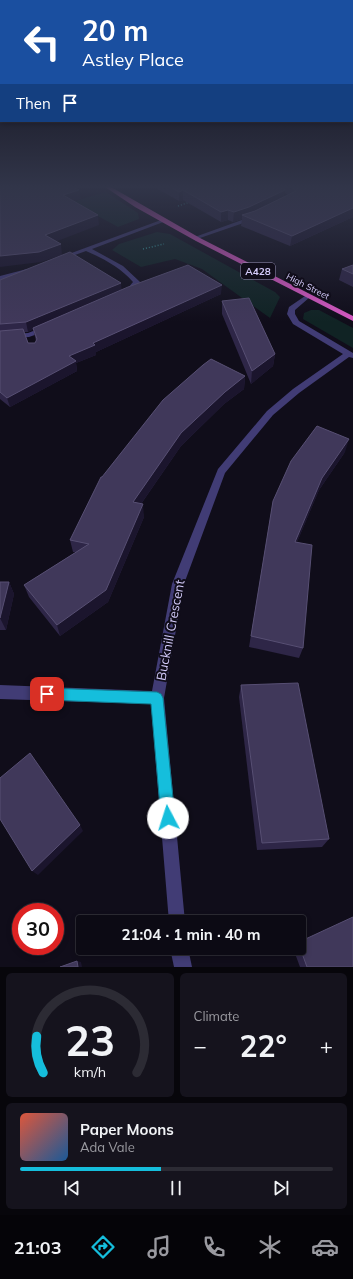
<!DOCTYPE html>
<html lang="en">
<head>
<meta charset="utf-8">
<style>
	:root { --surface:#0c0a14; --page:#15131d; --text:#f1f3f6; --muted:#9a9aa0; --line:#2c2b34; --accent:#15bedc }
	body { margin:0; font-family:Mulish,sans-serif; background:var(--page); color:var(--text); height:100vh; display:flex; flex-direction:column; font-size:15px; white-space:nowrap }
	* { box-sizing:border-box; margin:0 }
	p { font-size:13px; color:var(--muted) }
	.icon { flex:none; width:22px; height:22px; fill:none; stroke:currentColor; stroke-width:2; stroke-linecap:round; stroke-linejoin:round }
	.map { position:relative; height:967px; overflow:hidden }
	.details { display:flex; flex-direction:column; gap:6px; padding:6px; background:#07060b; flex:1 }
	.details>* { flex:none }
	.guide { position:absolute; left:0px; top:0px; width:353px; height:122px; box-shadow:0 2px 6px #0003,0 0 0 1px var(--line); background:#1a4fa0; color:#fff; overflow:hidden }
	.speed { position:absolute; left:12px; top:903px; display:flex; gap:8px; font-size:20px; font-weight:700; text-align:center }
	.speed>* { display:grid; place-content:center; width:52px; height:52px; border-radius:50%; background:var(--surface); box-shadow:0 2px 6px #0003,0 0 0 1px var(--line); line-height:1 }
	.speed .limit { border:6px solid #d22; background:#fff; color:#111 }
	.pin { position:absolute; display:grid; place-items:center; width:34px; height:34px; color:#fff; margin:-17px; border-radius:8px; box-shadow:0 2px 6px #0006 }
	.me { position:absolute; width:44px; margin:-22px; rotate:355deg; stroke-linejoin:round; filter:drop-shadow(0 0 3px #0008) }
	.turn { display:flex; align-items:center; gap:14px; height:84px; padding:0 16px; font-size:18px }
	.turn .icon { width:52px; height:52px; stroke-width:2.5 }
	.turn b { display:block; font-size:28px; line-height:34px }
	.then { display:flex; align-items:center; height:38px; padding:0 16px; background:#0003; gap:8px; font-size:15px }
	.big { font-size:30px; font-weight:700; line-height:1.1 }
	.details .tile { flex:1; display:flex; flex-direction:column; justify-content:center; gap:6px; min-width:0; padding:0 14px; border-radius:6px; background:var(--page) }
	.details .dial { align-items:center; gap:0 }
	.dial svg { height:104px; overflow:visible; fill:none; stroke:var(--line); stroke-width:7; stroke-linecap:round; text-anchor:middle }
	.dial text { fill:var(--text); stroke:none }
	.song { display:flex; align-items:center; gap:12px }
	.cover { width:48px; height:48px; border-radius:6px; background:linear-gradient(135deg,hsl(10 70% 55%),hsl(210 70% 35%)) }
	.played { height:4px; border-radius:2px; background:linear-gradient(90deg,var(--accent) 45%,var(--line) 45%) }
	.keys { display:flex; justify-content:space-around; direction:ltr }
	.heat { display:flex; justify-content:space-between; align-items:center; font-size:22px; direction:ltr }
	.details .tiles { flex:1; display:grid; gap:6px; grid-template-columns:1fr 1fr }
	.tile:last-child { grid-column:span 2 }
	.trip { position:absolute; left:76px; top:915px; width:230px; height:40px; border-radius:4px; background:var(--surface); box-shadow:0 2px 6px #0003,0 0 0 1px var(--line); font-weight:700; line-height:40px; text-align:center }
	.dock { display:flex; height:64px; justify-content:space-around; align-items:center; background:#050408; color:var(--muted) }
	.dock .icon { width:28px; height:28px }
	.dock .selected { color:var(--accent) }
	.dock b { font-size:18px; color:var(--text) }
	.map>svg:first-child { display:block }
	.green { fill:#102324 }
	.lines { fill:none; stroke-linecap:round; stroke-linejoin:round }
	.path { stroke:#38a1a0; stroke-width:1.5; stroke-dasharray:1 2; stroke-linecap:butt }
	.service { fill:#413c75; fill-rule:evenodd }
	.minor { fill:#413c75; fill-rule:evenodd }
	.trunk { fill:#d658c2; fill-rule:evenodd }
	.wall { fill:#2e2647; fill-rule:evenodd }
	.shaded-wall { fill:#1b152d }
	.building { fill:#40385a; stroke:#574f73 }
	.route { fill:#15bedc; stroke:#0e7c8f }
	.labels { text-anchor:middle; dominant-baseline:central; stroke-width:4; stroke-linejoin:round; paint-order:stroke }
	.far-street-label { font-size:9px; fill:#d3cbfa; stroke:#100d1a }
	.shield { fill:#100d1a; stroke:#9892b7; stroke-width:1 }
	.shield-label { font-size:10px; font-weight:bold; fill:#d3cbfa }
	.near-street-label { font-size:13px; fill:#d3cbfa; stroke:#100d1a }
</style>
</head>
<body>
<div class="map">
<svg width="353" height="967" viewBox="0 0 353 967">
	<rect width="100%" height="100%" fill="#100d1a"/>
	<g class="green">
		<path d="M106 192 138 213 139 219 118 227 72 202Z"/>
		<path d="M157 232 170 234 275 292 280 297 270 318 202 269 175 259 141 267 112 250 119 244Z"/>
		<path d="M311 310H319L353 328V348L303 319 304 313Z"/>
	</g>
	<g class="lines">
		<g class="path">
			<path d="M178 206 190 202"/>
			<path d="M143 249 164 244"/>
		</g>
		<path class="service" d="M253 216 255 217V219L197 239 192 238Z"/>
		<g class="minor">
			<path d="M161 220 166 221 92 249 123 266 139 281 140 282 135 289 128 295 123 294 133 282C121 268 103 258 86 251L61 260 58 258Z"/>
			<path d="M27 269 30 271 29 272 0 280V276Z"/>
			<path d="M308 294 310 295V297L295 310V314L299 321 353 353V358L349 357 299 393 273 415 225 473 184 584 164 698 185 922H169L151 704 0 699V685L152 691 172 584 218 469 267 411 293 389 343 354 293 324 287 314 289 307Z"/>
			<path d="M46 326H49V330L29 337 0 339V335L28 333Z"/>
			<path d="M170 948H188L192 967H174Z"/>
		</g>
		<path class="trunk" d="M105 187H111L200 238 353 316V321L196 241 135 207Z"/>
	</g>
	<g class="wall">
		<path d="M154 187H353V217L290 246 241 226 242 219 233 222 228 220 221 222 183 200 179 201ZM284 192 288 195 284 197Z"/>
		<path d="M353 265V287L339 280 342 269Z"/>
		<path d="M0 280 122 290 221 294 96 352V355L76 363 77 371 10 407 0 399ZM33 329 36 341 35 343H28L24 332H28Z"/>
		<path d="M222 301 275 354 273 366 251 384 222 314Z"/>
		<path d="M245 376 244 389 224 404 181 446 141 504 144 517 108 602 60 636 29 597 24 585 76 552H73L70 540 102 477Z"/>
		<path d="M345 452 319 490 297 542 303 648 299 658 249 647 273 501Z"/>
		<path d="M0 582H9L14 594 6 630H0Z"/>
		<path d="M241 685 329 839 322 847 257 850 239 697Z"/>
		<path d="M299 941 353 967H300L293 948H299Z"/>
	</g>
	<g class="shaded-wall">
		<path d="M79 190 81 199 64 205 63 195Z"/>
		<path d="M183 190V200L179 201V192Z"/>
		<path d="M285 190 283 200 248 217 242 215V219L233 222 234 212Z"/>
		<path d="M353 208V217L290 246 292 236Z"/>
		<path d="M228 210V220L221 222V212Z"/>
		<path d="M98 215 99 225 47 245 45 235Z"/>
		<path d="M61 244 62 255 41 262 0 267V256Z"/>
		<path d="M121 283 122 292 28 332 26 322Z"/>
		<path d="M222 285 221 294 96 352V355L76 363 77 371 10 407 7 398 69 356 93 343Z"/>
		<path d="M275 354 273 366 251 384 252 371Z"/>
		<path d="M245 376 244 389 224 404 181 446 134 514 133 502 181 433 225 392Z"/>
		<path d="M349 439 345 452 319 490 292 554 295 542 322 478Z"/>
		<path d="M143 504 144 517 108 602 60 636 57 625Z"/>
		<path d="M9 582 14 594 6 630 0 618Z"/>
		<path d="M80 825 83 831 38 875 32 871Z"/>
		<path d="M77 961 81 962 82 967H78Z"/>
	</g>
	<g class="building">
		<path d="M0 187H75L79 190 63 195 98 215 45 235 61 244 39 252 0 256Z"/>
		<path d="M171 187H281L285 190 249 207 234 212 228 210 221 212 183 190 179 192Z"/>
		<path d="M291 187H353V208L292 236 242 215 255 211 296 191Z"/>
		<path d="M70 252 121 283 26 322 0 324V280Z"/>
		<path d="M188 265 222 285 93 343 95 345 69 356 76 361 7 398 0 392V331L23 329 28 343H35L37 339 33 328 128 287Z"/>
		<path d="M353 265V274L342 269Z"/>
		<path d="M249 298 275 354 252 371 222 301Z"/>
		<path d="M211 359 245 376 225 392 181 433 133 502 143 504 106 590 57 625 24 585 89 544 70 540 101 477H102L163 400 203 365Z"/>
		<path d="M317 426 349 439 322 478 295 542 312 545 303 648 251 636 273 501 291 461Z"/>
		<path d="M0 582H9L0 618Z"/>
		<path d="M298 683 329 839 262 843 241 685Z"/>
		<path d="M30 753 80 825 32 871 0 819V778Z"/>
		<path d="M353 917V967H307L299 945V942Z"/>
		<path d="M77 961 78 967H60Z"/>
	</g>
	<linearGradient id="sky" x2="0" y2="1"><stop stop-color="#09070e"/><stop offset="0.58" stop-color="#313549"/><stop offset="1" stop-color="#313549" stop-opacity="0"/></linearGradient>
	<rect width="353" height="322" fill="url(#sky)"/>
	<path class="route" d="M47 688 157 692 161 694 163 698 175 818 173 823 168 825 163 823 161 818 151 704 47 700 43 698 41 694 43 690Z"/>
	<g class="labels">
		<g class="far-street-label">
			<text transform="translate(308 286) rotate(27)">High Street</text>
		</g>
		<rect class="shield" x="241" y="263" width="34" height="16" rx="3"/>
		<g class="shield-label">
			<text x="258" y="271">A428</text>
		</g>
		<g class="near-street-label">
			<text transform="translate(170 630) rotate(-79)">Bucknill Crescent</text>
		</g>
	</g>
</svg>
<div class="speed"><div class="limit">30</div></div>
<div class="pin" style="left:47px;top:694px;background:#d93025"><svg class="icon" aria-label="arrive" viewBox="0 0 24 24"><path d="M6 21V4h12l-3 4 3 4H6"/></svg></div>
<svg class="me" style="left:168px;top:818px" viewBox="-20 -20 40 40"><circle r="19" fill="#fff"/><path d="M0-13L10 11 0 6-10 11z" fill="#15bedc"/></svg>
<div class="trip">21:04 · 1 min · 40 m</div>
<div class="guide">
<div class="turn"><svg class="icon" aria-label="left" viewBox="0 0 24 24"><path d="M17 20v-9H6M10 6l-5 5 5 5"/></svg><div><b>20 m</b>Astley Place</div></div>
<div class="then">Then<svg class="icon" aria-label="arrive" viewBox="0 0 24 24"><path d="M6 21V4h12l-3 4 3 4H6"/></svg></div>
</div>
</div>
<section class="details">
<div class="tiles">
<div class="tile dial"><svg viewBox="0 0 100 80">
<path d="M14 69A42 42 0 1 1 86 69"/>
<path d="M14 69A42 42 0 0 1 9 41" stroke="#15bedc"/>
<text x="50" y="56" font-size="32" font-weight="700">23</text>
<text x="50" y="72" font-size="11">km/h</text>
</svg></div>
<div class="tile"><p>Climate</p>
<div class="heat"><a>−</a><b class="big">22°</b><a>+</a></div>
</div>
<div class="tile">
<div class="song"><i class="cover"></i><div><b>Paper Moons</b><p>Ada Vale</p></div></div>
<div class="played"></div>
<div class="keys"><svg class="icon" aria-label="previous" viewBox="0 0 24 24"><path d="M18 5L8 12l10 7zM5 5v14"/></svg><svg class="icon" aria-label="pause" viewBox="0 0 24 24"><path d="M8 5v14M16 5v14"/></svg><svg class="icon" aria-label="next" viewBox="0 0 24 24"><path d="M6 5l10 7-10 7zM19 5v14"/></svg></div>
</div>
</div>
</section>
<nav class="dock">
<b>21:03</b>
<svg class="icon selected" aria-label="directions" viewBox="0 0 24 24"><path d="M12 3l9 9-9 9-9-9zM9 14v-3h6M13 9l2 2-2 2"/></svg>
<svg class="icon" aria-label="music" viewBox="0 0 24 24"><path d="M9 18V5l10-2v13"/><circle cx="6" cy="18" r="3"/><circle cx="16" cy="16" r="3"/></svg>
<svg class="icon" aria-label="phone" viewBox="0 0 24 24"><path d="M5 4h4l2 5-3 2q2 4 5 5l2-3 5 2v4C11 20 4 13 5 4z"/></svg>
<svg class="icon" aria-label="climate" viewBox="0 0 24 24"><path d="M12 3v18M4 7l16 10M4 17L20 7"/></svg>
<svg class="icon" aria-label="car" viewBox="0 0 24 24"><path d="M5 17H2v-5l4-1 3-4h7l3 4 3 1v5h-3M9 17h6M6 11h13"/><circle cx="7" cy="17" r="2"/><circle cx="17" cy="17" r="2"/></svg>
</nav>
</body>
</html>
